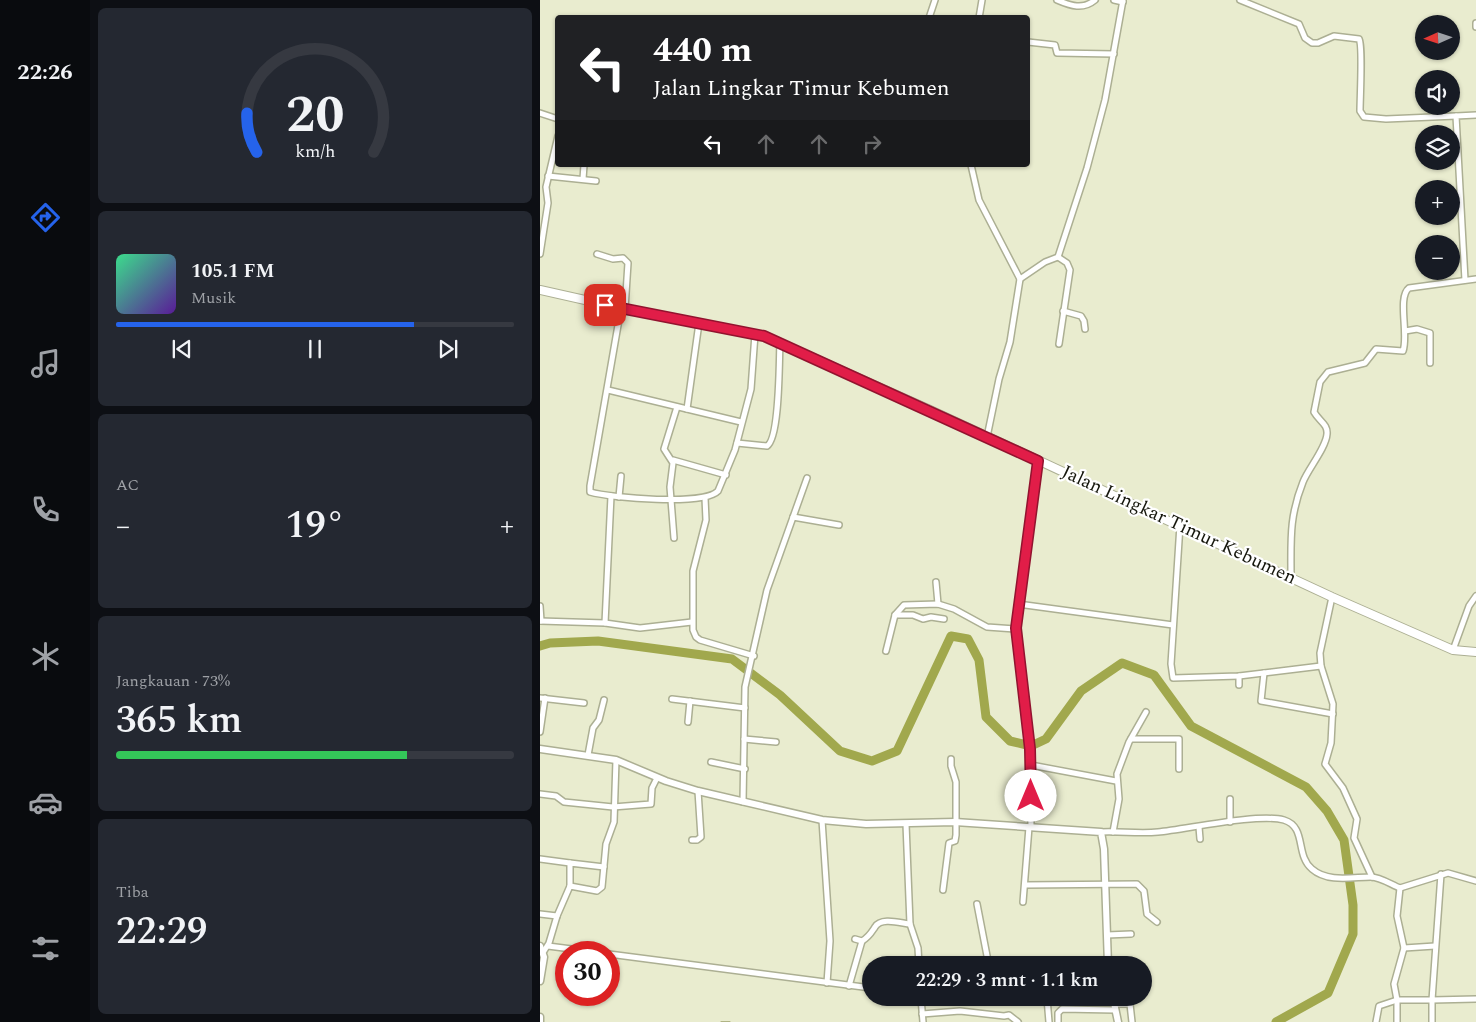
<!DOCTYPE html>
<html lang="id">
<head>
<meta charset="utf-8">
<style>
	:root { --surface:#171b24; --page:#242831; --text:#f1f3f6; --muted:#9ea1a6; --line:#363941; --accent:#2563eb }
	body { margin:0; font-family:Spectral,serif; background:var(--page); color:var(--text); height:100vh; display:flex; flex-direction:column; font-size:19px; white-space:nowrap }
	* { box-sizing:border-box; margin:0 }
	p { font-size:16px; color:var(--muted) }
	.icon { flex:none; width:28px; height:28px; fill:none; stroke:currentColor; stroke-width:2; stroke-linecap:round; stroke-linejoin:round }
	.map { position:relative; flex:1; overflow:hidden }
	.sheet { display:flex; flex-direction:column; gap:8px; padding:8px; background:#0d0f14; width:450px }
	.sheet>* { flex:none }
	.top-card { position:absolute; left:15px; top:15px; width:475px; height:152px; border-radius:5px; box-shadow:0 1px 4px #0004; background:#202124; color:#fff; overflow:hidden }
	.needle { width:32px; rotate:267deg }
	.controls { position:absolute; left:875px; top:15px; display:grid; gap:10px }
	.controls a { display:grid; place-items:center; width:45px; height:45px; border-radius:50%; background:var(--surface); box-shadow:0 1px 4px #0004; font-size:25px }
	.speed { position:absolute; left:15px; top:941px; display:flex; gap:10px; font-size:25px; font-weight:700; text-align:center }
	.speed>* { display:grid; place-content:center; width:65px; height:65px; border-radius:50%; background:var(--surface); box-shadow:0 1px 4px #0004; line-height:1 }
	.speed .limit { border:8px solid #d22; background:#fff; color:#111 }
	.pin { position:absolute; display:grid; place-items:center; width:42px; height:42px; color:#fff; margin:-21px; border-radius:10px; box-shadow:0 2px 8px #0006 }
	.me { position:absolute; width:55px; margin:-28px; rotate:0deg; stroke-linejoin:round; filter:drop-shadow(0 0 4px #0008) }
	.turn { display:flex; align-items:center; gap:18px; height:105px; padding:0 15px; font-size:22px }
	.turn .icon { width:65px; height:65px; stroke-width:2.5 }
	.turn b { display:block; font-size:35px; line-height:42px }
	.lanes { display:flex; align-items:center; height:48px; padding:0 15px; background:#0003; justify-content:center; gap:25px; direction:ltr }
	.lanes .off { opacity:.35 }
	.big { font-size:38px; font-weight:600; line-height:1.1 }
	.sheet .widget { flex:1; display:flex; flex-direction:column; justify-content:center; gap:8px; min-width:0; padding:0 18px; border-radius:8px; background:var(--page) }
	.sheet .dial { align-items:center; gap:0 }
	.dial svg { height:130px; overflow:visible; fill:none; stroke:var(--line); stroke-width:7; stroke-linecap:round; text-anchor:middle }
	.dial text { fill:var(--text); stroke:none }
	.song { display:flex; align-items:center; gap:15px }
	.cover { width:60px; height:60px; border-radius:8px; background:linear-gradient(135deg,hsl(150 70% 55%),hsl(270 70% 35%)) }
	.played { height:5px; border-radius:2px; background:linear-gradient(90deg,var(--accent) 75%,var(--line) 75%) }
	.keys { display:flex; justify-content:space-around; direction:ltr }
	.heat { display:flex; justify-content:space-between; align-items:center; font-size:28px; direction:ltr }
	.charge { height:8px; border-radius:4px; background:linear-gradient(90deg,#34c759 73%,var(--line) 0) }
	.trip { position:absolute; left:322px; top:956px; width:290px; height:50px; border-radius:25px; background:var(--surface); box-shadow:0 1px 4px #0004; font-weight:600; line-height:50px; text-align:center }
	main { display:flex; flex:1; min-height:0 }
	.dock { display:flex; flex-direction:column; width:90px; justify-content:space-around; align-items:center; background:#090b0e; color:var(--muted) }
	.dock .icon { width:35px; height:35px }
	.dock .active { color:var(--accent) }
	.dock b { font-size:22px; color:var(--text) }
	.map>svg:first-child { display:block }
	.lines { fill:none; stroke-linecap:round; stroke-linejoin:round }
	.stream { stroke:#777c3a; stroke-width:1 }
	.river { stroke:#a1a84d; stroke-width:9 }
	.minor-casing { stroke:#acaf93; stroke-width:8 }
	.tertiary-casing { stroke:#acaf93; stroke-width:9 }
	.secondary-casing { stroke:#acaf93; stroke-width:10 }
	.minor { stroke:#fff; stroke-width:5 }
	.tertiary { stroke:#fff; stroke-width:6 }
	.secondary { stroke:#fff; stroke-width:8 }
	.route-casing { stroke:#92132f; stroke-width:12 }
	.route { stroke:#e11d48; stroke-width:9 }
	.labels { text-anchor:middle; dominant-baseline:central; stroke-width:4.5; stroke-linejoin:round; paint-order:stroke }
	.street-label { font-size:19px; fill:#16170d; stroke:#fff }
</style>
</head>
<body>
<main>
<nav class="dock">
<b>22:26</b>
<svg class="icon active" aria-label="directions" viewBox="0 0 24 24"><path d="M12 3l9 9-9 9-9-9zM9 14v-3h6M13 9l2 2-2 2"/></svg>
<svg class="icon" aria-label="music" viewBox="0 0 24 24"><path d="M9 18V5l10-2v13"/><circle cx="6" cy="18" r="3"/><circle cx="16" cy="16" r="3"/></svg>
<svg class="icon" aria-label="phone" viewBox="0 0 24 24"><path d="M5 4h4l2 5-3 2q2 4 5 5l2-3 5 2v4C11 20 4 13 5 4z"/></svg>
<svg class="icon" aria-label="climate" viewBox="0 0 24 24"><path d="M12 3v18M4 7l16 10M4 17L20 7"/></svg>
<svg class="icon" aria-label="car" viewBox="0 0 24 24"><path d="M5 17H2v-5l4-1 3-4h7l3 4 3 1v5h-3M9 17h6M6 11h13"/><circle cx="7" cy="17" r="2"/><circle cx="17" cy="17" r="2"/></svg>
<svg class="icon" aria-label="filters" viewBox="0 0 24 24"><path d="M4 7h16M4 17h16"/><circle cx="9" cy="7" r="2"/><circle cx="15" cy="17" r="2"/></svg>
</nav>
<section class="sheet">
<div class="widget dial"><svg viewBox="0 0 100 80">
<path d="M14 69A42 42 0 1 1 86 69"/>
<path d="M14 69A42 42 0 0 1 8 45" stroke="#2563eb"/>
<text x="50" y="56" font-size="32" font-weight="700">20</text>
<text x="50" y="72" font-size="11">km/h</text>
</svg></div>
<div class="widget">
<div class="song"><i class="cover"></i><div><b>105.1 FM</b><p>Musik</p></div></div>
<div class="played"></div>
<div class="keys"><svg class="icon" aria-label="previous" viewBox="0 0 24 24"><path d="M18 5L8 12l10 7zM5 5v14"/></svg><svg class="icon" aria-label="pause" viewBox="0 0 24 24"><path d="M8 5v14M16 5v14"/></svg><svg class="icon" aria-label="next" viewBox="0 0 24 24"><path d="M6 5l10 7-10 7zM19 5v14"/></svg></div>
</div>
<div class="widget"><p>AC</p>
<div class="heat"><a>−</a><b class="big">19°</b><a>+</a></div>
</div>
<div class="widget"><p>Jangkauan · 73%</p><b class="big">365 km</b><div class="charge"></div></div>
<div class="widget"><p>Tiba</p><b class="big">22:29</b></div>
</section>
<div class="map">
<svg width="936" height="1022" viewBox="0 0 936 1022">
	<rect width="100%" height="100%" fill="#e9eccf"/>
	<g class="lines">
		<path class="stream" d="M181 1022H190"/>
		<path class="river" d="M0 646 10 643 58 641 192 659 240 695 300 751 332 761 357 751 411 636 428 639 439 660 446 717 470 741 491 746 506 739 541 691 582 663 614 675 651 726 766 787 787 811 804 840 813 905V934L788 993 736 1022"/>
		<g class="minor-casing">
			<g id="minor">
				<path d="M517 0C531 6 543 10 555 0"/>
				<path d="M574 0 583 2"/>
				<path d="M700 0 759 24 765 38 772 43H778L794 36 819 39C823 45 820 98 820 111L824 117 846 119 916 116"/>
				<path d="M389 18 395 0"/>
				<path d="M439 18 442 0"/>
				<path d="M936 23V27"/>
				<path d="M488 42 515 45 517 53 574 54"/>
				<path d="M0 113 18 119"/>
				<path d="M431 165 439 200 480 279 470 342 459 379 447 437"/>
				<path d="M8 176 56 181"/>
				<path d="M43 179 44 165"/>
				<path d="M0 254 8 203 6 187 18 136"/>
				<path d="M57 254 73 259 83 258 88 263 85 309"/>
				<path d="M518 257 527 263 530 270 519 344"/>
				<path d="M480 279 505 262 518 257 547 168 565 100 583 0"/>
				<path d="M925 280 916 116 936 115"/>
				<path d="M81 308 50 486V492C71 498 164 506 178 491L195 450 211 389 215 334"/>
				<path d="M523 311 541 316 544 321 545 329"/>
				<path d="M865 331 877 329 890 333V363"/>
				<path d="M68 390 201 422"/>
				<path d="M147 409 159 323"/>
				<path d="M197 443 227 446C240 438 239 360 240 342"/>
				<path d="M133 460 186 475"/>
				<path d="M79 497 81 476"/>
				<path d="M165 498 166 520 153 571V630L156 637 160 640 214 656"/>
				<path d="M253 517 299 525"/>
				<path d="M640 525 631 664 633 678 699 676 781 666"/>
				<path d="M134 538 130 487 133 463 124 449 137 407"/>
				<path d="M751 577C751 540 749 517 763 482 768 469 786 448 787 434 788 424 779 421 774 412L780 382 788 372 825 363 836 349 863 351C869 335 857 297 869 288L936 279"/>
				<path d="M396 582 398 604"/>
				<path d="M792 597 780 653 781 666 793 704 791 743 785 764 803 788 817 819 814 838 832 877"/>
				<path d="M478 604 633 625"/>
				<path d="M0 606 1 621"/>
				<path d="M355 615H373L383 619 391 617 404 619"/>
				<path d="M0 621 65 623 100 628 152 622"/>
				<path d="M65 623 71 496"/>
				<path d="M913 650 929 606 936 596"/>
				<path d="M346 651 355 615 364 605 398 604 414 609 447 627 475 629"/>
				<path d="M724 673 721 701 793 714"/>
				<path d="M699 685V676"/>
				<path d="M0 698 44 703"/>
				<path d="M132 699 205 708"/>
				<path d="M148 722 150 701"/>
				<path d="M0 732 5 698"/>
				<path d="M204 739 236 742"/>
				<path d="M591 739H639V769"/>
				<path d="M48 755 53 728 59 720 64 700"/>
				<path d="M171 762 205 769"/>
				<path d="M491 765 576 781"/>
				<path d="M0 794 16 796 24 802 73 807 111 804 112 788 117 778"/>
				<path d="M203 802 205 687 227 590 267 478"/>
				<path d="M282 820 290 941 287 983"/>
				<path d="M690 822V799"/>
				<path d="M366 824 370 924 378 948 379 965"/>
				<path d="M491 827 490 749 475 629 498 461"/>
				<path d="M659 827 660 839"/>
				<path d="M561 832C580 831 599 834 618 832 648 829 718 813 744 820 767 827 755 855 772 869 788 883 813 877 831 877 840 877 852 885 860 888L908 873 936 881"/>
				<path d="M573 832 579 799 577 774 589 742 606 712"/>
				<path d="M152 840H157L161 837 158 791"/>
				<path d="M0 859 30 863"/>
				<path d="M901 874 892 1000 936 999"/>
				<path d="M485 885 597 884 604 891 607 914 617 922"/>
				<path d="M30 886V863L64 867"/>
				<path d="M403 890 409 843 415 841 416 835V782L411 766V759"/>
				<path d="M483 902 489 827"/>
				<path d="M437 904 448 961"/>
				<path d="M0 914 17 916"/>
				<path d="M567 935 591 934"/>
				<path d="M315 939 322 941C329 937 331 933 335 927 341 917 360 923 370 924"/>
				<path d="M8 946 55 952"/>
				<path d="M864 948 895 946"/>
				<path d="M4 951 9 943 17 916 30 886 57 891 62 887 66 844 74 822 76 760"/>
				<path d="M69 954 331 988"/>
				<path d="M414 965 448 961 568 965"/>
				<path d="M309 986 322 941"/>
				<path d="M381 998 383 1022"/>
				<path d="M507 998 509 1022"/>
				<path d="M574 1004H590L592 1022"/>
				<path d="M382 1014 420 1011 464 1016 469 1015 478 1022"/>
				<path d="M518 1022V1013L522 1009 575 1010"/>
				<path d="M836 1022 839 1006 857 1000H892V1022"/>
				<path d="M857 1022V1000L854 984 864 948 857 916 860 888"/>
			</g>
		</g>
		<g class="tertiary-casing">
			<g id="tertiary">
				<path d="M0 749 76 760 126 781 158 791 282 820 326 824 415 822 561 832 564 849 568 965"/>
				<path d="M0 946 4 957 0 981"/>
				<path d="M573 998 578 1022"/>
				<path d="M0 1017V1022"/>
			</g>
		</g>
		<g class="secondary-casing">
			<path id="secondary" d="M0 290 85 309 224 336 388 409 792 597 913 650 936 652"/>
		</g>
		<use href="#minor" class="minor"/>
		<use href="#tertiary" class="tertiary"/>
		<use href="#secondary" class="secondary"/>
	</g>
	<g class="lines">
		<g class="route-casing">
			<path id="route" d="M65 305 224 336 498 461 476 628 490 749 491 796"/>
		</g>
		<use href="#route" class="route"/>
	</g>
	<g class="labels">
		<g class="street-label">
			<text transform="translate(639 525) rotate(25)">Jalan Lingkar Timur Kebumen</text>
		</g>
	</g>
</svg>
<div class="controls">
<a><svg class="needle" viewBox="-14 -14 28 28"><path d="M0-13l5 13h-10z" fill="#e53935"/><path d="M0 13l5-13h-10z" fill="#9ea1a6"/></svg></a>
<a><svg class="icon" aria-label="sound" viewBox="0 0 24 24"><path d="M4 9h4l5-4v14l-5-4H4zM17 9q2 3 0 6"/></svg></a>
<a><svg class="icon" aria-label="layers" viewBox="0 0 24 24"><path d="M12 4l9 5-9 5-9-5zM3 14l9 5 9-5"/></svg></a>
<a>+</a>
<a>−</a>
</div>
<div class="speed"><div class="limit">30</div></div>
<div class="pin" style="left:65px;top:305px;background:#d93025"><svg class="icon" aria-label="arrive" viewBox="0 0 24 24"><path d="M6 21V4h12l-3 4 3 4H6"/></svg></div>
<svg class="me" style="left:491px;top:796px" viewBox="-20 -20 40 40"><circle r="19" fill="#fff"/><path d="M0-13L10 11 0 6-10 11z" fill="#e11d48"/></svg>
<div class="trip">22:29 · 3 mnt · 1.1 km</div>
<div class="top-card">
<div class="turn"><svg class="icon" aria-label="left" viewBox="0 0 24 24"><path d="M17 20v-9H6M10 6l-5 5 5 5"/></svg><div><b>440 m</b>Jalan Lingkar Timur Kebumen</div></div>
<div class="lanes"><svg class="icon" aria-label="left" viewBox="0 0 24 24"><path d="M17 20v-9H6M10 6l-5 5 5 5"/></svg><svg class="icon off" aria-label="ahead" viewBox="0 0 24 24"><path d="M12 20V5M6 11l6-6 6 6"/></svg><svg class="icon off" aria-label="ahead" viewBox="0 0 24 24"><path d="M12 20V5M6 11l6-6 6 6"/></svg><svg class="icon off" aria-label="right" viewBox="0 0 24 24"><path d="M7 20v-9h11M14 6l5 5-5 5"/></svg></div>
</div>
</div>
</main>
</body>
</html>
